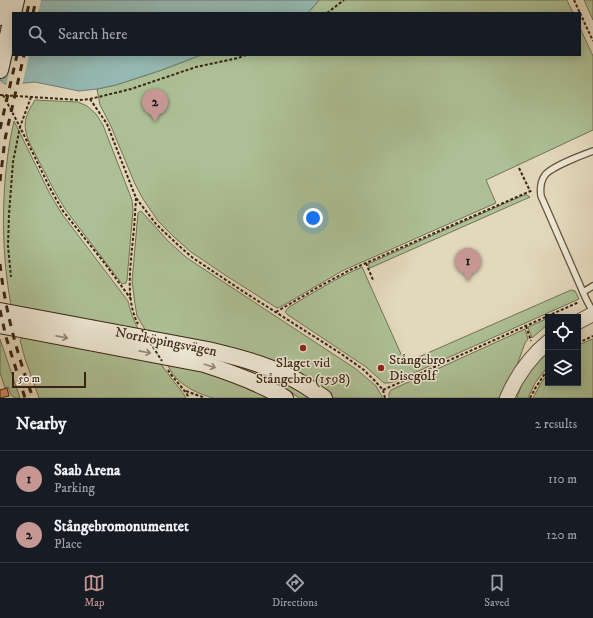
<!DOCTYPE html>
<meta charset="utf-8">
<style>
body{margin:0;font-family:"IM FELL DW Pica",serif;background:#20242c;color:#f1f3f6}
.controls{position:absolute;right:12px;bottom:12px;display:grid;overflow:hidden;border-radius:0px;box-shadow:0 2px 10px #0003}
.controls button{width:36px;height:36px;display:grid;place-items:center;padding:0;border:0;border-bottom:1px solid #363941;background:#171b24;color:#f1f3f6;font:20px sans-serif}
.scale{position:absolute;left:12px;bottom:10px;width:74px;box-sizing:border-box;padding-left:4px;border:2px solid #3b2414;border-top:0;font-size:11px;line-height:14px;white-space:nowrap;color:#3b2414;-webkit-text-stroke:3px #ece6d3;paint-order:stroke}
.you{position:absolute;left:313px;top:218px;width:14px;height:14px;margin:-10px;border:3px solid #fff;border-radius:50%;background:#1a73e8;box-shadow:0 0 0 6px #1a73e833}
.badge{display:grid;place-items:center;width:26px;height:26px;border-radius:50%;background:#c59692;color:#111;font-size:13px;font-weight:700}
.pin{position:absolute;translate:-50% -33px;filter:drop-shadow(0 1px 2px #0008)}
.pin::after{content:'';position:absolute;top:21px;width:14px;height:12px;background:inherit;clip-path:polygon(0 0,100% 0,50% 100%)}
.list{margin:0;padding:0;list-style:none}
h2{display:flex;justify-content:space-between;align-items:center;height:52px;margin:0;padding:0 16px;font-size:17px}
h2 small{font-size:13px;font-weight:400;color:#9ea1a6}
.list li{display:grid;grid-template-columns:26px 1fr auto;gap:12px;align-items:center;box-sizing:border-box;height:56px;padding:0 16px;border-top:1px solid #363941}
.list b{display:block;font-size:15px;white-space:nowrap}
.list p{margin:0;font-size:13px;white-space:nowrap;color:#9ea1a6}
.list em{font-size:13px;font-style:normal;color:#9ea1a6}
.icon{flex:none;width:22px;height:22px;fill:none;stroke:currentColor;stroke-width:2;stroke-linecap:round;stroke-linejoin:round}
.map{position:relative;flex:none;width:593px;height:398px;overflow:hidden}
.search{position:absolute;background:#171b24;box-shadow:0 2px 10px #0003;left:12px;right:12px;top:12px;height:44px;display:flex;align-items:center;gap:10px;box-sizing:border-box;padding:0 14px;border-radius:0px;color:#9ea1a6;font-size:15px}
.sheet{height:164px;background:#171b24}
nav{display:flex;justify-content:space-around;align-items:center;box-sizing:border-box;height:56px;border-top:1px solid #363941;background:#171b24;font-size:11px;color:#9ea1a6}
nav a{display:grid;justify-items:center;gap:2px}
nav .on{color:#c59692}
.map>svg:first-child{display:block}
.green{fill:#adc095;stroke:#747254}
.water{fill:#95b9b2;stroke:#717d73}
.pier{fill:#e2d8bb}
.building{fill:#d49167;stroke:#3b2414}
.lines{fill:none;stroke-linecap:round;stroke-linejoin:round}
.service-casing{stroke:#65513e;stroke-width:8}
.tertiary-casing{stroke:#65513e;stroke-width:16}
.secondary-casing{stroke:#3b2414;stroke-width:18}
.path{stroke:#3b2414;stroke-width:2;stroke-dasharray:3 2;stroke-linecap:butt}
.service{stroke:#ece6d3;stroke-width:5.5}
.tertiary{stroke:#ece6d3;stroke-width:14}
.secondary{stroke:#ece6d3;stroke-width:16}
.rail{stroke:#3b2414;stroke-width:3;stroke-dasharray:7 7;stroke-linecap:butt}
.path-bridge{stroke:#3b2414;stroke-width:2;stroke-dasharray:3 2;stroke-linecap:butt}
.oneway{stroke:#948574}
.poi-dot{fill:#8f2418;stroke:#ece6d3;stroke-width:1.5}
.labels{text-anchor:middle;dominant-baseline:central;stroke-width:3;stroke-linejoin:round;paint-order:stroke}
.street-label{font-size:14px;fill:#3b2414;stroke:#ece6d3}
.poi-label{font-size:14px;fill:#3b2414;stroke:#ece6d3;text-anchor:start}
</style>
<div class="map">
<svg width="593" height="398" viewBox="0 0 593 398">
<rect width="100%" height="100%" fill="#e2d8bb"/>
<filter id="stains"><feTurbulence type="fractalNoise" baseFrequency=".005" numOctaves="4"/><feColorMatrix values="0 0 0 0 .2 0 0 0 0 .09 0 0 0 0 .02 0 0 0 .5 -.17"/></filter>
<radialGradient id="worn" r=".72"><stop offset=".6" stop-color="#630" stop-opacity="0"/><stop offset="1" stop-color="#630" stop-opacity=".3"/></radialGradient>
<g class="green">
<path d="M 319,0 L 567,0 L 573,13 L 308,13 Z"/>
<path d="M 584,0 L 593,0 L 593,20 Z"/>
<path d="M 580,28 L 593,56 L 593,130 L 486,180 L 496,203 L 342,271 L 282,306 L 277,308 L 225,275 L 191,252 L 174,237 L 158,221 L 143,199 L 135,184 L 110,124 L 100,105 L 97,89 L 116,85 L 162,70 L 201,55 L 580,55 Z"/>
<path d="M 35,100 L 78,102 L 87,106 L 96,114 L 103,125 L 132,200 L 133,210 L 127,280 L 126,283 L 122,284 L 65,209 L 56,194 L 29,142 C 22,124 25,116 35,100 Z"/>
<path d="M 14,121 L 50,194 L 62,214 L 128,301 C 134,330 154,354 171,378 C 176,385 182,390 186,398 L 39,398 L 25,359 L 20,340 L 25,336 C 20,326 13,316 11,305 C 0,248 1,177 14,121 Z"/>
<path d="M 524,195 L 527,195 L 530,197 L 370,268 L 368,264 Z"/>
<path d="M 140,211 L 142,212 L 169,242 L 187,258 L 356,369 L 376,386 L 383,398 L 333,398 L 327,392 L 146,331 L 137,316 L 135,304 L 132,281 L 138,213 Z"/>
<path d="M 362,267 L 405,363 L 571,290 L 575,291 L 579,299 L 396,381 L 389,383 L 384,383 L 366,367 L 288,315 L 285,312 L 289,307 C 313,293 336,278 362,267 Z"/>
<path d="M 548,318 L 548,324 L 532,338 L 528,327 Z"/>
<path d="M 525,329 L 528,339 L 525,343 L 517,365 L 499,398 L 389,398 L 389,393 L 391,390 Z"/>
<path d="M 0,339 L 20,398 C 11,398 11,395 8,387 L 5,388 L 0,373 Z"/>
<path d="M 593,339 L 593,398 L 533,398 L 541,383 L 548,373 L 548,383 L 578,383 L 578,345 Z"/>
<path d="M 548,351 L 548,366 L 535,383 L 528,398 L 517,398 L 523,380 L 533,367 Z"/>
<path d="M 199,354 L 267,373 L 313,398 L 299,398 L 291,392 L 267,380 Z"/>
<path d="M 166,362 L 217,373 L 275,398 L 213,398 C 199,394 186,388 176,378 C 172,374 169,367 166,362 Z"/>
</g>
<path class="water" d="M 0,0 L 319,0 L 308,13 L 13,13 L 13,55 L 201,55 L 162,70 L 116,85 L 97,89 L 79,91 L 35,82 L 15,84 L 5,84 L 0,80 Z"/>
<g class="pier">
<path d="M 25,0 L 41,0 L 38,13 L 23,13 Z"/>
<path d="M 13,55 L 29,55 L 22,86 L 6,86 Z"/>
</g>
<path class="building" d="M 7,388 L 9,396 L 0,398 L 0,390 Z"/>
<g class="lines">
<g class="service-casing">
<g id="service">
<path d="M 593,151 C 582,155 551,167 545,175 C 540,182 540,189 541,196 L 586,299 L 593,312"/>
<path d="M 583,292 L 593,286"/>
</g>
</g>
<g class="tertiary-casing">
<g id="tertiary">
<path d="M 578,322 L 593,314"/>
<path d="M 507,398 C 516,377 530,357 548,342"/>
</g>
</g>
<g class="secondary-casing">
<g id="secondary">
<path d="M 13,13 L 16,0"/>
<path d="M 0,17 L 4,0"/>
<path d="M 0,70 L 13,14"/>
<path d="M 0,311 L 208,350 C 242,358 276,367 306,386 C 312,390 318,394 324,398"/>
<path d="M 0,325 L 204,364 C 232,373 260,383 285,398"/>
</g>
</g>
<g class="path">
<path d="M 574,0 L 580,13"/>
<path d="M 327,13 L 344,0"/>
<path d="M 580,13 L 593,41"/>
<path d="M 0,95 L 79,100 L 90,99 L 131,89 L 196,67 L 238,58 L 246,55"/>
<path d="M 3,95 L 20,127 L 13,162 L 9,214 L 8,246 L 11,277"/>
<path d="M 31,97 L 20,127 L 52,192 L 63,211 L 106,265 L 131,299"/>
<path d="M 90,99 L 107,124 L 136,198 L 156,224 L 178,245 L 193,258 L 244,292 L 340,353 L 364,370 L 375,381 L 383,390 L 385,398"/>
<path d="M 519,168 L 530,191"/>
<path d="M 136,198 C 135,215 134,231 132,248 C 130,272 126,301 138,324"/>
<path d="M 366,263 L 373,280"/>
<path d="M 276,312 L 322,285 L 350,270 L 533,190"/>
<path d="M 526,326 L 531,341"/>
<path d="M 578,343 L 593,336"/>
<path d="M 168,370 C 174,380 184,388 189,398"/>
<path d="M 383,390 L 579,302"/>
<path d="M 186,391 L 205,398"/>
<path d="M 530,398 L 536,387 L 548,369"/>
</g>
<use href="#service" class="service"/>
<use href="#tertiary" class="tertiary"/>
<use href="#secondary" class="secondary"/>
<g class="rail">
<path d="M 27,13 L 30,0"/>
<path d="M 33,13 L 36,0"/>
<path d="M 0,129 L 17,55"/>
<path d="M 0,181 L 5,139 L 24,55"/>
<path d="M 0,264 C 5,310 17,354 33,398"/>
<path d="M 0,310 L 6,337 L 25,398"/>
</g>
<path class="path-bridge" d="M 142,330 L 162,361"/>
</g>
<defs><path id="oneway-shaft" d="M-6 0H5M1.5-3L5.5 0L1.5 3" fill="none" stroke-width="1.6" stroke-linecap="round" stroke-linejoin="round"/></defs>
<g class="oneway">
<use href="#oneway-shaft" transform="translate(62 337) rotate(11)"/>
<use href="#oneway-shaft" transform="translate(145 352) rotate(11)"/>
<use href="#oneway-shaft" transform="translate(210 366) rotate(17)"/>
</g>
<g class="poi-dot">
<circle cx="303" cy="348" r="4"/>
<circle cx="381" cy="368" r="4"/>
</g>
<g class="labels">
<g class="street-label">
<text transform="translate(166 342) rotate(11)">Norrköpingsvägen</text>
</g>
<g class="poi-label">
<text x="389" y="360">Stångebro<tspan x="389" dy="16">Discgolf</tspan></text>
<text x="303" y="363" text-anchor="middle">Slaget vid<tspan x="303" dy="16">Stångebro (1598)</tspan></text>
</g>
</g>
<rect width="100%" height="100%" filter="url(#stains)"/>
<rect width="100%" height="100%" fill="url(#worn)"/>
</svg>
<div class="controls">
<button><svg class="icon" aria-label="locate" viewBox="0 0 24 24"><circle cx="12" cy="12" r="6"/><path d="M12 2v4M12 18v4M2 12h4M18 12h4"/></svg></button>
<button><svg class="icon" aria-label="layers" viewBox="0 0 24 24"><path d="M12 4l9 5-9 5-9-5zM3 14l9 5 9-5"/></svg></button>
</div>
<div class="scale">50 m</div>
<div class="you"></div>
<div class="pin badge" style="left:468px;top:281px">1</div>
<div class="pin badge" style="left:155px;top:122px">2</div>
<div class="search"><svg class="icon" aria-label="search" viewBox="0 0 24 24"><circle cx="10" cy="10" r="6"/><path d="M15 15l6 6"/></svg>Search here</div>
</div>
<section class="sheet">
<h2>Nearby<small>2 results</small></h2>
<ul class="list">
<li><span class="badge">1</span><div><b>Saab Arena</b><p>Parking</p></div><em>110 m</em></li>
<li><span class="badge">2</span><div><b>Stångebromonumentet</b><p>Place</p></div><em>120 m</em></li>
</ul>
</section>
<nav>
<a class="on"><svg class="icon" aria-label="map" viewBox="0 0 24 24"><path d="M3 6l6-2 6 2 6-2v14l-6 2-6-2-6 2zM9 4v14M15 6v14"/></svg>Map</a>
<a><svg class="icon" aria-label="directions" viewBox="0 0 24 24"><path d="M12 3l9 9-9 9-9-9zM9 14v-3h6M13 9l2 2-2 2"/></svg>Directions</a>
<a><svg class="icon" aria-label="saved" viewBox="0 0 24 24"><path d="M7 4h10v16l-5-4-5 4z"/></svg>Saved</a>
</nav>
